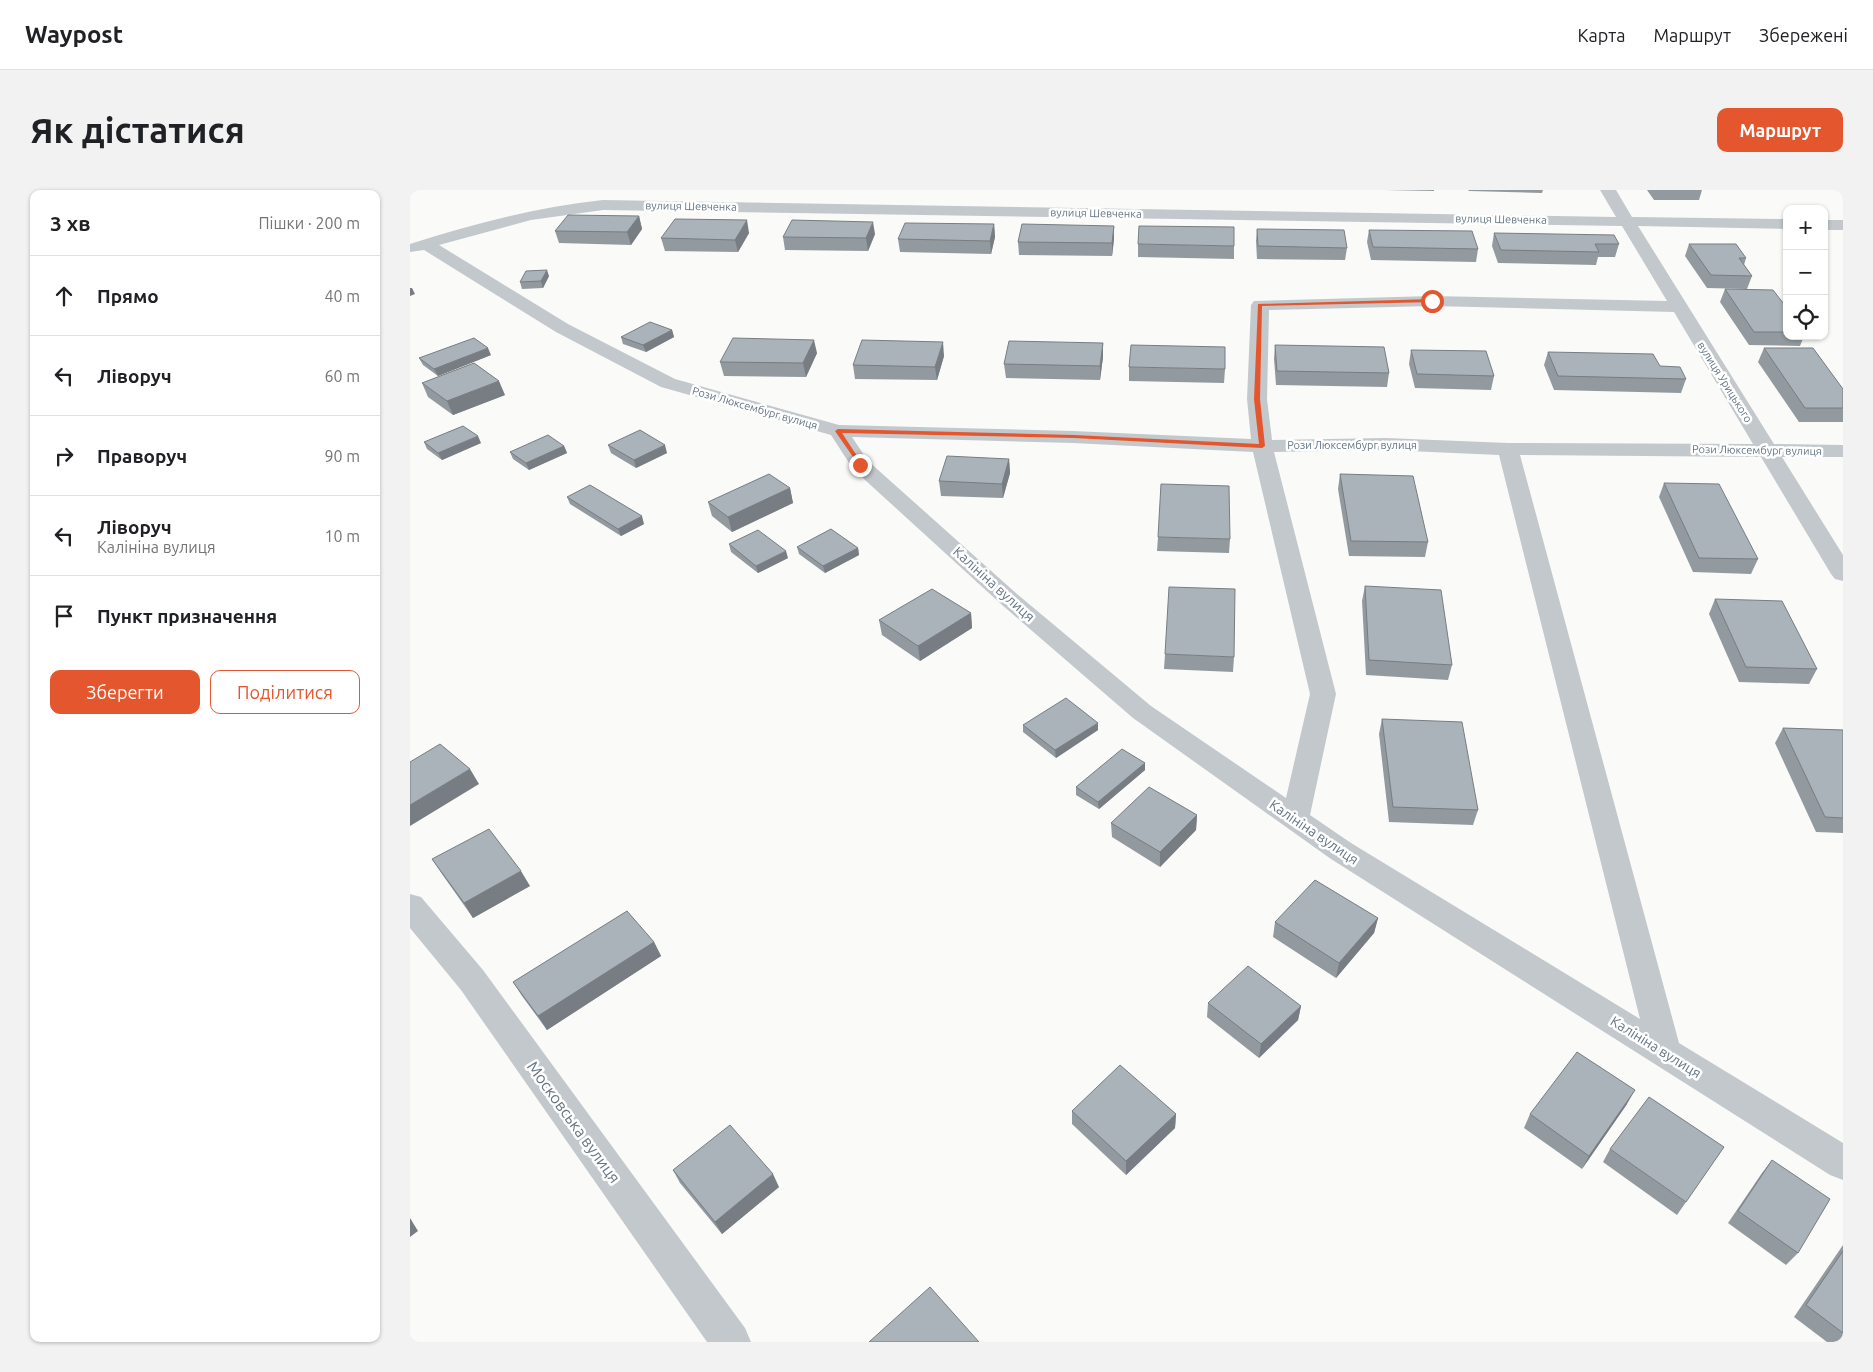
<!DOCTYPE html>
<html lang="uk">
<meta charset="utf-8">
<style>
body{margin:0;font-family:Ubuntu,sans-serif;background:#f2f2f2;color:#202124}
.controls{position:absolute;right:15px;top:15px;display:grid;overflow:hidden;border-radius:10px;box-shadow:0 1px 4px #0004}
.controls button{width:45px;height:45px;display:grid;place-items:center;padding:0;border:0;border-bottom:1px solid #e0e0e0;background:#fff;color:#202124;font:25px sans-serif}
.stop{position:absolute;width:15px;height:15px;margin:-11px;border:4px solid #e4572e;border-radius:50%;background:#fff}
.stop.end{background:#e4572e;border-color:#fff;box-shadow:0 1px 5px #0008}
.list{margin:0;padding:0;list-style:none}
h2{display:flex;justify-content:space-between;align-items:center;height:65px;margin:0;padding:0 20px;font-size:21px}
h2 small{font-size:16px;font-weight:400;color:#757577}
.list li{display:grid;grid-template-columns:32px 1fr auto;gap:15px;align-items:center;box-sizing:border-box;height:80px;padding:0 20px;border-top:1px solid #e0e0e0}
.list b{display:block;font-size:19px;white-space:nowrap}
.list p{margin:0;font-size:16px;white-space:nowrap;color:#757577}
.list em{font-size:16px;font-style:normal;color:#757577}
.actions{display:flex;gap:10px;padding:15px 20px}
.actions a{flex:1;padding:11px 0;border:1px solid #e4572e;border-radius:10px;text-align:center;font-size:18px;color:#e4572e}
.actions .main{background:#e4572e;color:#fff}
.icon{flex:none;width:28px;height:28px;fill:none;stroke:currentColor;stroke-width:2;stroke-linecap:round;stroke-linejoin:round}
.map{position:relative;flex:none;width:1433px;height:1152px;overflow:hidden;border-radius:10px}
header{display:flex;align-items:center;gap:30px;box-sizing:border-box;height:70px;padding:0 25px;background:#fff;border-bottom:1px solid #e0e0e0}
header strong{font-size:24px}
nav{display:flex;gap:28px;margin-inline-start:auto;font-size:18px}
.intro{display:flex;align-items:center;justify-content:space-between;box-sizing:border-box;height:120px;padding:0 30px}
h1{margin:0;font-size:35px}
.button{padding:12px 22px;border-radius:10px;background:#e4572e;color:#fff;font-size:18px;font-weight:700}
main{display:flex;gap:30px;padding:0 30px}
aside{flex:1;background:#fff;border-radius:10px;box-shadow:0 1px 4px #0004}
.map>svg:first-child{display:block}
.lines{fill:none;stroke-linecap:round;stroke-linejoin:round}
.minor{fill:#c3c8cc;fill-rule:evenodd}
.wall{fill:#929a9f}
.shaded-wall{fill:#777d82}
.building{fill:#aab3b9;stroke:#777d82}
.route{fill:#e4572e}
.labels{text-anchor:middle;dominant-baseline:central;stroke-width:5;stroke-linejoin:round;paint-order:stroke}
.far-street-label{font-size:11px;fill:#657683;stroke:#fff}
.street-label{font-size:14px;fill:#657683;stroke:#fff}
.near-street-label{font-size:16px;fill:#657683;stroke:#fff}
</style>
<header>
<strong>Waypost</strong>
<nav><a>Карта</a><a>Маршрут</a><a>Збережені</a></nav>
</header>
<div class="intro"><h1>Як дістатися</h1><a class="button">Маршрут</a></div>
<main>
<aside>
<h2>3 хв<small>Пішки · 200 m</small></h2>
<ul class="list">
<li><svg class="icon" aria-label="ahead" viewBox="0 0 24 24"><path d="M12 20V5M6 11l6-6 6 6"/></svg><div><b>Прямо</b></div><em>40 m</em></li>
<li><svg class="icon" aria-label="left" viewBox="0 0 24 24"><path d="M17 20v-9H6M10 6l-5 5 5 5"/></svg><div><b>Ліворуч</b></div><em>60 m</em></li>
<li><svg class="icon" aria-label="right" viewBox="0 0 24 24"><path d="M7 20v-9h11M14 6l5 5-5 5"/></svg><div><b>Праворуч</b></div><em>90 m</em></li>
<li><svg class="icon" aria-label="left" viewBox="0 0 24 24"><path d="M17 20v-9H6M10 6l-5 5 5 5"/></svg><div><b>Ліворуч</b><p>Калініна вулиця</p></div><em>10 m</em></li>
<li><svg class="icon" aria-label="arrive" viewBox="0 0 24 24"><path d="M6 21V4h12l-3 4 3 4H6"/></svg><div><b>Пункт призначення</b></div></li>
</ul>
<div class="actions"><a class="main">Зберегти</a><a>Поділитися</a></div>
</aside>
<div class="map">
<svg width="1433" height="1152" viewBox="0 0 1433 1152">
<rect width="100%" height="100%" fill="#fafaf8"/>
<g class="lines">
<g class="minor">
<path d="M 1190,0 L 1206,0 L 1222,27 L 1377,29 L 1377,39 L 1228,36 L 1364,254 L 1433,255 L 1433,267 L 1372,267 L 1433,365 L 1433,391 L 1425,389 L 1421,384 L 1351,267 L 1110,265 L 1269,853 L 1433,953 L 1433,990 L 1420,985 L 921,669 L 723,528 L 591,414 L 443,279 L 421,245 L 251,197 L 146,142 L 14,60 L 0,62 L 0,54 C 63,34 127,17 193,10 L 1206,27 ZM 193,20 L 1212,36 L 1257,111 L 1022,106 L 844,111 L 841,115 L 837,209 L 841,249 L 663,241 L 429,235 L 265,189 L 158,134 L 29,55 L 121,30 ZM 1022,116 L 1264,122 L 1343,254 L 1098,253 L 976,248 L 862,250 L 857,209 L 859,120 ZM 442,247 L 663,253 L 843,262 L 900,504 L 876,608 L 741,516 L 607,404 L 458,271 ZM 976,260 L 1089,265 L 1230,829 L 941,653 L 900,625 L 926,504 L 864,262 Z"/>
<rect x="1414" y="30" width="19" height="10"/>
<path d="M 0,704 L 11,707 L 73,780 L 335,1138 L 341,1152 L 297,1152 L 51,800 L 0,738 Z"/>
</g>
</g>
<g class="wall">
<path d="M 974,0 L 1024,0 L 1024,1 Z"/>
<path d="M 1058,0 L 1133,0 L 1132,3 L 1059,1 Z"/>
<path d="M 1237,0 L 1292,0 L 1289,10 L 1244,10 Z"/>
<path d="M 229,26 L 232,39 L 221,55 L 149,53 L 145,41 Z"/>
<path d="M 584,34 L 585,47 L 581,64 L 490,62 L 488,49 Z"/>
<path d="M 704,36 L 704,49 L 702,66 L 609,65 L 608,52 Z"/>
<path d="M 847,39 L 937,58 L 935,70 L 847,69 L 846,51 Z"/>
<path d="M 959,40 L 1068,59 L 1066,72 L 961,70 L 957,52 Z"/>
<path d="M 339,43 L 328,62 L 255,61 L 251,48 Z"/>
<path d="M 1084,43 L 1209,54 L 1205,67 L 1188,67 L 1186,75 L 1088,73 L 1082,56 Z"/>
<path d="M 465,44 L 458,61 L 375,60 L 373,47 Z"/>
<path d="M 728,54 L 824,56 L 824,69 L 728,67 Z"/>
<path d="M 1279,54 L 1336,68 L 1334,75 L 1342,86 L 1337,99 L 1297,98 L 1275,66 Z"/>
<path d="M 139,86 L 133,98 L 112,99 L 110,92 Z"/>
<path d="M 1315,99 L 1377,118 L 1377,146 L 1394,146 L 1390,156 L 1339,155 L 1310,112 Z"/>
<path d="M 262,140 L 264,147 L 236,162 L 213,154 L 211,147 Z"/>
<path d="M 693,153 L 693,167 L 690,190 L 596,188 L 594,174 Z"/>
<path d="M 865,155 L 979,183 L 977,197 L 866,195 L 864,169 Z"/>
<path d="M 1354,158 L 1433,199 L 1433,232 L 1389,232 L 1348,172 Z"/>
<path d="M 1001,160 L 1084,186 L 1081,200 L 1005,198 L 999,174 Z"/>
<path d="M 1138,162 L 1250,176 L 1276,189 L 1271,203 L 1144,200 L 1134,175 Z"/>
<path d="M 407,163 L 396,187 L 314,186 L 310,172 Z"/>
<path d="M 81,165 L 28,186 L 13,175 L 9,168 Z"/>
<path d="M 534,166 L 527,190 L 445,189 L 443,175 Z"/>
<path d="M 719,177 L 815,179 L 814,193 L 719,191 Z"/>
<path d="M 12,193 L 95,205 L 43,225 L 18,207 Z"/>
<path d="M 14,252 L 71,253 L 32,270 L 17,259 Z"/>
<path d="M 198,255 L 257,263 L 226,278 L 201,263 Z"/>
<path d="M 154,256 L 157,263 L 119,280 L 103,269 L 100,262 Z"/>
<path d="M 599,269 L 600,283 L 593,308 L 531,306 L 529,291 Z"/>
<path d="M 930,284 L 1018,352 L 1015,367 L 939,366 L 928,299 Z"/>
<path d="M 1254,293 L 1348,369 L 1341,384 L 1283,382 L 1249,307 Z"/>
<path d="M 380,298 L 383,313 L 322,342 L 302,326 L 298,312 Z"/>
<path d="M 157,307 L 234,334 L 211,346 L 160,314 Z"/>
<path d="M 748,347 L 820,349 L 819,363 L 747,361 Z"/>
<path d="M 319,354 L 378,368 L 348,383 L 321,362 Z"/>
<path d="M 387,357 L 448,358 L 449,365 L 415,383 L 389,364 Z"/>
<path d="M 955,396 L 1042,475 L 1038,490 L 956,485 L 952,411 Z"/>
<path d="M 1305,409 L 1407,479 L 1399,494 L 1329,492 L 1299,424 Z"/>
<path d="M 561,423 L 562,438 L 510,471 L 472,445 L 469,430 Z"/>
<path d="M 755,464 L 824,467 L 823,482 L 754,479 Z"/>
<path d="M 972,529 L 1068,620 L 1063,635 L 979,632 L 969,544 Z"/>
<path d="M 613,535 L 688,540 L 646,568 L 613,542 Z"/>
<path d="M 1373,538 L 1433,540 L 1433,643 L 1406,642 L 1365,553 Z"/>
<path d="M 735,573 L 735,580 L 689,619 L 666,605 L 666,597 Z"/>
<path d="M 787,625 L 786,640 L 750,677 L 702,647 L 701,633 Z"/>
<path d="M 22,669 L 120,696 L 63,728 L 32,684 Z"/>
<path d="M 968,728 L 964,743 L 926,788 L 863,747 L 865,732 Z"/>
<path d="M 244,752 L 251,766 L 137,840 L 112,806 L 103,792 Z"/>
<path d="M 798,813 L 891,816 L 888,830 L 849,868 L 797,827 Z"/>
<path d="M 1217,914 L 1172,979 L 1114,938 L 1120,924 Z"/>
<path d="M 662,921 L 766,924 L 765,938 L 716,985 L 662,934 Z"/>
<path d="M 1200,959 L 1276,1012 L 1267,1025 L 1193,972 Z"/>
<path d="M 1362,970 L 1388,1063 L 1376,1075 L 1318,1033 L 1352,983 Z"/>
<path d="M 263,980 L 369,997 L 312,1044 L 270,993 Z"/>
<path d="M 1433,1055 L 1433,1152 L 1417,1152 L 1384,1127 Z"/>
</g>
<g class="shaded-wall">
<path d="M 229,26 L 232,39 L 221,55 L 217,42 Z"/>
<path d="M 337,30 L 339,43 L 328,62 L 325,50 Z"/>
<path d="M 463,32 L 465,44 L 458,61 L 456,48 Z"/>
<path d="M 584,34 L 585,47 L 581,64 L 580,51 Z"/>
<path d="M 704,36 L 704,49 L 702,66 L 702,53 Z"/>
<path d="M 137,80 L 139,86 L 133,98 L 131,91 Z"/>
<path d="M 0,98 L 2,98 L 5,104 L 0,106 Z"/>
<path d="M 262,140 L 264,147 L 236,162 L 233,155 Z"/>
<path d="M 404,150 L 407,163 L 396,187 L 393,173 Z"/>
<path d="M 533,152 L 534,166 L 527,190 L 525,177 Z"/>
<path d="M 693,153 L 693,167 L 690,190 L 690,176 Z"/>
<path d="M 78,158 L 81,165 L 28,186 L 24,179 Z"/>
<path d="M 89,191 L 95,205 L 43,225 L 37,211 Z"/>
<path d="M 68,246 L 71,253 L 32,270 L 28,263 Z"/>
<path d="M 255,255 L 257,263 L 226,278 L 224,270 Z"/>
<path d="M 154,256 L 157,263 L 119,280 L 116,273 Z"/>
<path d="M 599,269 L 600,283 L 593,308 L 592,294 Z"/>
<path d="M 380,298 L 383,313 L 322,342 L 318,327 Z"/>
<path d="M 232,326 L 234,334 L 211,346 L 208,339 Z"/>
<path d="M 448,358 L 449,365 L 415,383 L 413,376 Z"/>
<path d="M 376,361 L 378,368 L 348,383 L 346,376 Z"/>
<path d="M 561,423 L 562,438 L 510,471 L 508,456 Z"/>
<path d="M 688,533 L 688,540 L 646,568 L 645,560 Z"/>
<path d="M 735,573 L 735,580 L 689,619 L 688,612 Z"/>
<path d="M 60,579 L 69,594 L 0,636 L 0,615 Z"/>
<path d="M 787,625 L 786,640 L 750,677 L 750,662 Z"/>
<path d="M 111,681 L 120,696 L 63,728 L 54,713 Z"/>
<path d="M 968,728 L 964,743 L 926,788 L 929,773 Z"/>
<path d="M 244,752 L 251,766 L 137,840 L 128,826 Z"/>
<path d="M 891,816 L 888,830 L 849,868 L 851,854 Z"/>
<path d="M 1225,900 L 1217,914 L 1172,979 L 1179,966 Z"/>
<path d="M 766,924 L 765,938 L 716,985 L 716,971 Z"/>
<path d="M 363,984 L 369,997 L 312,1044 L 305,1032 Z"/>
<path d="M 0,1028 L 8,1041 L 0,1047 Z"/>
</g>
<g class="building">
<path d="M 158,25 L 229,26 L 217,42 L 145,41 Z"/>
<path d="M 265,29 L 337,30 L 325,50 L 251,48 Z"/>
<path d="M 382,30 L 463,32 L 456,48 L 373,47 Z"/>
<path d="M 495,33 L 584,34 L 580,51 L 488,49 Z"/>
<path d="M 612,34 L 704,36 L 702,53 L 608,52 Z"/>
<path d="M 729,36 L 824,37 L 824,56 L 728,54 Z"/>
<path d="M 847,39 L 934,40 L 937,58 L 848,56 Z"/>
<path d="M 959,40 L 1062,41 L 1068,59 L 963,57 Z"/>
<path d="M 1084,43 L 1204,45 L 1209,54 L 1185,54 L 1189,62 L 1091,60 Z"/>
<path d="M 1279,54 L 1326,54 L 1336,68 L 1329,68 L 1342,86 L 1301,85 Z"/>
<path d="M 137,80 L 131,91 L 110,92 L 116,81 Z"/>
<path d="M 1315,99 L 1363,100 L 1377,118 L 1377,142 L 1344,142 Z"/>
<path d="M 240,132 L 262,140 L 233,155 L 211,147 Z"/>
<path d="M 64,148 L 78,158 L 24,179 L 9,168 Z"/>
<path d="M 323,148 L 404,150 L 393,173 L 310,172 Z"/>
<path d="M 452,150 L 533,152 L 525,177 L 443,175 Z"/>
<path d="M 599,151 L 693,153 L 690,176 L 594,174 Z"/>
<path d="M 721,155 L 815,157 L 815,179 L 719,177 Z"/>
<path d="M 865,155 L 974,157 L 979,183 L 867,181 Z"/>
<path d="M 1354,158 L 1403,158 L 1433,199 L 1433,218 L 1395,218 Z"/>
<path d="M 1001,160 L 1076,161 L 1084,186 L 1007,184 Z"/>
<path d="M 1138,162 L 1243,164 L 1250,176 L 1270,177 L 1276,189 L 1148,186 Z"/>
<path d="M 64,173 L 89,191 L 37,211 L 12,193 Z"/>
<path d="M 53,236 L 68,246 L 28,263 L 14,252 Z"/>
<path d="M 230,240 L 255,255 L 224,270 L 198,255 Z"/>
<path d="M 138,245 L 154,256 L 116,273 L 100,262 Z"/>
<path d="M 537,266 L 599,269 L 592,294 L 529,291 Z"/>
<path d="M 359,284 L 380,298 L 318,327 L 298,312 Z"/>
<path d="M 930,284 L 1003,286 L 1018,352 L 941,351 Z"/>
<path d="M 1254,293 L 1309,294 L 1348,369 L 1289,368 Z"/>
<path d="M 751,294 L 819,296 L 820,349 L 748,347 Z"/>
<path d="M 180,295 L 232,326 L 208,339 L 157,307 Z"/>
<path d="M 421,339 L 448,358 L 413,376 L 387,357 Z"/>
<path d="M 348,340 L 376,361 L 346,376 L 319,354 Z"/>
<path d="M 955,396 L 1031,400 L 1042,475 L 959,470 Z"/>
<path d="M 759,397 L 825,399 L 824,467 L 755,464 Z"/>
<path d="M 522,399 L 561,423 L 508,456 L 469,430 Z"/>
<path d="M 1305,409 L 1372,411 L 1407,479 L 1336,477 Z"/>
<path d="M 656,508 L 688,533 L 645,560 L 613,535 Z"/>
<path d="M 972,529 L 1052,532 L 1068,620 L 983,617 Z"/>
<path d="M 1373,538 L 1433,540 L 1433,628 L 1415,627 Z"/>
<path d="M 30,554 L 60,579 L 0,615 L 0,572 Z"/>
<path d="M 712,559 L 735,573 L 688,612 L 666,597 Z"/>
<path d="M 739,597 L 787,625 L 750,662 L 701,633 Z"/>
<path d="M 79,639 L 111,681 L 54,713 L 22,669 Z"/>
<path d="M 905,690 L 968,728 L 929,773 L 865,732 Z"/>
<path d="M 217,721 L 244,752 L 128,826 L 103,792 Z"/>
<path d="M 838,776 L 891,816 L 851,854 L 798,813 Z"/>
<path d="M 1167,862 L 1225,900 L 1179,966 L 1120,924 Z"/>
<path d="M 710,875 L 766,924 L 716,971 L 662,921 Z"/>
<path d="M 1239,907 L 1314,957 L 1276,1012 L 1200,959 Z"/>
<path d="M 320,935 L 363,984 L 305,1032 L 263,980 Z"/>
<path d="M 1362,970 L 1420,1009 L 1388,1063 L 1328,1021 Z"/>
<path d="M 1433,1061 L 1433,1143 L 1396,1115 Z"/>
<path d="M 520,1097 L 569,1152 L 459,1152 Z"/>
</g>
<path class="route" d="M 1022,109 L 1024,112 L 852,116 L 850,209 L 855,256 L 852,258 L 664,248 L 432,243 L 453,275 L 450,277 L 425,241 L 428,239 L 664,245 L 849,254 L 844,209 L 848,114 Z"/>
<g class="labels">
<g class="far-street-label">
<text transform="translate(281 16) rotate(1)">вулиця Шевченка</text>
<text transform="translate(686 23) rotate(1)">вулиця Шевченка</text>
<text transform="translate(1091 29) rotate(1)">вулиця Шевченка</text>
<text transform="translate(1315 192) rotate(58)">вулиця Урицького</text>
<text transform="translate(345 218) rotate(16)">Рози Люксембург вулиця</text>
<text x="942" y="255">Рози Люксембург вулиця</text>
<text transform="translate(1347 260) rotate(1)">Рози Люксембург вулиця</text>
</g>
<g class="street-label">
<text transform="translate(584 394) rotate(42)">Калініна вулиця</text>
<text transform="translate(904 642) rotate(34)">Калініна вулиця</text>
<text transform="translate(1246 857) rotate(32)">Калініна вулиця</text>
</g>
<g class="near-street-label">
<text transform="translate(164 932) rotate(54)">Московська вулиця</text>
</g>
</g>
</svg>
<div class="controls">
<button>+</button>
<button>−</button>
<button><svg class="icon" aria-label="locate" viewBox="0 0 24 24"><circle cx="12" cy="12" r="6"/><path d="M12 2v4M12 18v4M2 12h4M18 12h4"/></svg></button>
</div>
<div class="stop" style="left:1022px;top:111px"></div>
<div class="stop end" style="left:450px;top:275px"></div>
</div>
</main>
